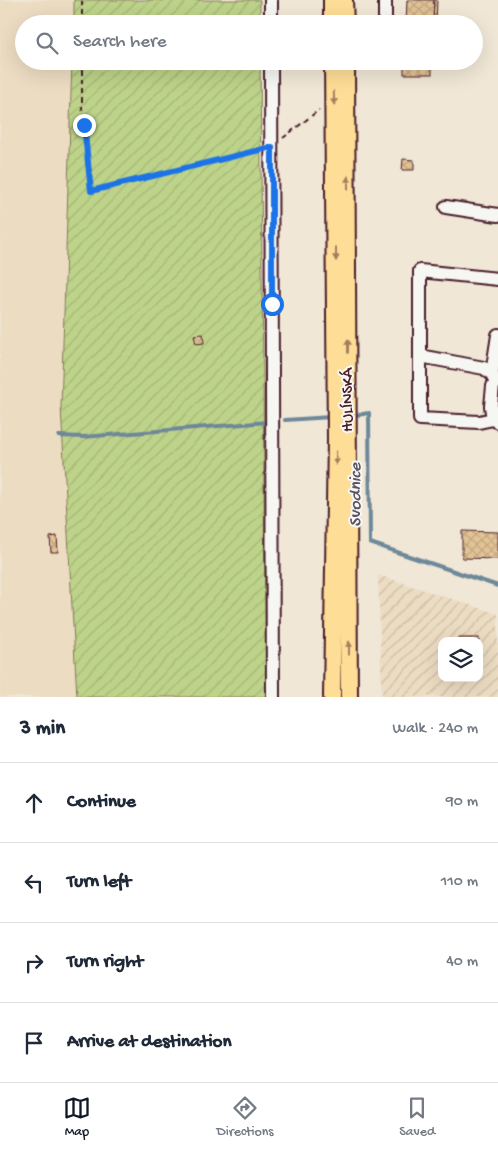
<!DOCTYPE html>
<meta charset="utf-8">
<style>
body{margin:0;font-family:"Gochi Hand",sans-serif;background:#f2f2f3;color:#1f2937}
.controls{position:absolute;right:15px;bottom:15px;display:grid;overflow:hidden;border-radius:10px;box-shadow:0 5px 20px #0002}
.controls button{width:45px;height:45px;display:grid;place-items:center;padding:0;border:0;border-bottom:1px solid #e0e1e3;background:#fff;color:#1f2937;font:25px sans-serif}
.stop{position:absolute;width:15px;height:15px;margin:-11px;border:4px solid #1a73e8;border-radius:50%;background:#fff}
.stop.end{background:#1a73e8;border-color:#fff;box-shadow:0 1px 5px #0008}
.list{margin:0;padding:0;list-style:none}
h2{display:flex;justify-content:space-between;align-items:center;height:65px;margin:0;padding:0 20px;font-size:21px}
h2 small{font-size:16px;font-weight:400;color:#747a83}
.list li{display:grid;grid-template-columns:32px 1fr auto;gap:15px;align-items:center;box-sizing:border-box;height:80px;padding:0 20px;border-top:1px solid #e0e1e3}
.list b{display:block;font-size:19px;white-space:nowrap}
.list em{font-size:16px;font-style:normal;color:#747a83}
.icon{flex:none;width:28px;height:28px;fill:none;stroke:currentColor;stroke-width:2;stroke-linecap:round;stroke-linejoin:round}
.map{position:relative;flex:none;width:498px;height:697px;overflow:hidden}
.search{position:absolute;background:#fff;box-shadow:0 5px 20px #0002;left:15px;right:15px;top:15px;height:55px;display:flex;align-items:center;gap:12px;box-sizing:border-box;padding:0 18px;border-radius:28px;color:#747a83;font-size:19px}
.sheet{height:385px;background:#fff}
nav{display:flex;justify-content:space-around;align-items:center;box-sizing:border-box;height:70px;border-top:1px solid #e0e1e3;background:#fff;font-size:14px;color:#747a83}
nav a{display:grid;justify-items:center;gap:2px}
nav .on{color:#111827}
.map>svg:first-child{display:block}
.built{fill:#ecdcc2}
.industrial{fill:url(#industrial-furrows);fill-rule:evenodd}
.garden{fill:url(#garden-furrows);stroke:#84795a}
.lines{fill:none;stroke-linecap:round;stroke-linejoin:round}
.stream{stroke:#6d889a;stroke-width:4}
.building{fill:url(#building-cross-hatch);stroke:#4a1f2b}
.minor-casing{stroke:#4a1f2b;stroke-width:16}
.major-casing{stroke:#4a1f2b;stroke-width:20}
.path{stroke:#4a1f2b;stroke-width:2;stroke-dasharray:5 4;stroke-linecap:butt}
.minor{stroke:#f6f6f2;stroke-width:12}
.major{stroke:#fedd96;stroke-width:16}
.oneway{fill:#a47e60}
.route{stroke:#1a73e8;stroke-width:6}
.labels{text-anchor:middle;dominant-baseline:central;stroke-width:4;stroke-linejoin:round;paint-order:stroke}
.street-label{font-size:16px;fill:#4a1f2b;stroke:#f6f6f2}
.water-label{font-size:18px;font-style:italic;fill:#5b5462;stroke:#f6f6f2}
</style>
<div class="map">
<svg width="498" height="697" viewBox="0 0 498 697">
<defs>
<pattern id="industrial-furrows" width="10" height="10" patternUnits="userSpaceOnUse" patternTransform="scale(1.25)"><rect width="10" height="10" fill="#ecdcc2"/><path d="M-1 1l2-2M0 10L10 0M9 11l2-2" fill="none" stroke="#ccbca7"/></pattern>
<pattern id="garden-furrows" width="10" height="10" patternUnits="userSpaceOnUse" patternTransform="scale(1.25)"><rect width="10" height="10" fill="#bdd389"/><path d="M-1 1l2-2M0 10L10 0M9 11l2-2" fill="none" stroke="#a4b576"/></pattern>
<pattern id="building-cross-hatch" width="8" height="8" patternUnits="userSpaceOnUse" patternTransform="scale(1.25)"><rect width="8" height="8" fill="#e2c395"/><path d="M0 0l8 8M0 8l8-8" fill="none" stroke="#c3a781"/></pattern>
</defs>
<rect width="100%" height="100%" fill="#f0e7d6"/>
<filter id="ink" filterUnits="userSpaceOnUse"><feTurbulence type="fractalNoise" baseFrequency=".02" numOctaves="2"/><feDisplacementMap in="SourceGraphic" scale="10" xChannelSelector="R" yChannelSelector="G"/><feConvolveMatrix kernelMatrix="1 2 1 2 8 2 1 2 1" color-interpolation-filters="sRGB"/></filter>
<g filter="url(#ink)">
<path class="built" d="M 0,0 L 74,0 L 74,24 L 24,24 L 24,61 L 72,61 L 61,407 L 77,697 L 0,697 Z"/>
<path class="industrial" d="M 378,575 L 498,614 L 498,697 L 382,697 ZM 442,641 L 479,641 L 479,678 L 442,678 Z"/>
<g class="garden">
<rect x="74" y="0" width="186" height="24"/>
<path d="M 72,61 L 260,61 L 266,697 L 77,697 L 61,407 Z"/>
</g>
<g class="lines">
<g class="stream">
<path d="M 357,415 L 369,413 L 370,543 L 498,586"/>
<path d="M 285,420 L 331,417"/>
<path d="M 59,436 L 83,437 L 268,422"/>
</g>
</g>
<g class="building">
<path d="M 407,0 L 434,0 L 433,24 L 406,24 Z"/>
<path d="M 434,0 L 437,0 L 436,24 L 433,24 Z"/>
<rect x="404" y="61" width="28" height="13"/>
<path d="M 403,159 L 414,160 L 414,170 L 402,170 Z"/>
<path d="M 203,334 L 204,343 L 196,344 L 194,335 Z"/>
<path d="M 462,531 L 498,532 L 498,559 L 462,558 Z"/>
<path d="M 57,536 L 58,552 L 51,552 L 50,537 Z"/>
<rect x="458" y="638" width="21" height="3"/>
</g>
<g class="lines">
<g class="minor-casing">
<g id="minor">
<path d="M 271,0 L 271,24"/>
<path d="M 385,24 L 385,0"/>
<path d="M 271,61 L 273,697"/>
<path d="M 446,207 L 498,215"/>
<path d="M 420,356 L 484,368 L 492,374 L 496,382"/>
<path d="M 492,374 L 498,335"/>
<path d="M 498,381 L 493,386 L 491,406 L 493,419 L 498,422"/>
<path d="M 493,419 L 479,422 L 420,419 L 420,271 L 498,279"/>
</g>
</g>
<g class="major-casing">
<g id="major">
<path d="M 332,0 L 332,24"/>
<path d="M 344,0 L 345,24"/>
<path d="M 346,61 L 349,697"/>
<path d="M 332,697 L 336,439 L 333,61"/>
</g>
</g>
<g class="path">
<path d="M 82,24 L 82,0"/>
<path d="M 82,61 L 82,108 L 91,191 L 260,150"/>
<path d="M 283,138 L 319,110"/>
</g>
<use href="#minor" class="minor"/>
<use href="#major" class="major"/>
</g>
<defs><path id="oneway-solid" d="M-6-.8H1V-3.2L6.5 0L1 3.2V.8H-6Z" transform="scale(1.25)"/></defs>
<g class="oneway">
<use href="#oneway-solid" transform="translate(334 98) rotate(88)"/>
<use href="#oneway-solid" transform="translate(348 183) rotate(-90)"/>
<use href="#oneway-solid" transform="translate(336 254) rotate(90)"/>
<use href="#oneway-solid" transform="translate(348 346) rotate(-90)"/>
<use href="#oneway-solid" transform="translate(336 458) rotate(91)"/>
<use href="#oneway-solid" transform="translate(349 648) rotate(-90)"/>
</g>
</g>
<g class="lines" filter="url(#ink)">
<path class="route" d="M 84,125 L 91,191 L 272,147 L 272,304"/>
</g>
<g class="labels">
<g class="street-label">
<text transform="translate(349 400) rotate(-90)">HULÍNSKÁ</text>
</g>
<g class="water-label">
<text transform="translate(356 495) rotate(-90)">Svodnice</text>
</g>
</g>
</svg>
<div class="controls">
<button><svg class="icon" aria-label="layers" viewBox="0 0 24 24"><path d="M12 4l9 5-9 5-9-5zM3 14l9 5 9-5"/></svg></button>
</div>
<div class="stop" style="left:272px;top:304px"></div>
<div class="stop end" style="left:84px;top:125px"></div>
<div class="search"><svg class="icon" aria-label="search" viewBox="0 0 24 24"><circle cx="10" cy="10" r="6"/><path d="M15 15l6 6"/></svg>Search here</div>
</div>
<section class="sheet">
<h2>3 min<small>Walk · 240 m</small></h2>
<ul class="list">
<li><svg class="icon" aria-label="ahead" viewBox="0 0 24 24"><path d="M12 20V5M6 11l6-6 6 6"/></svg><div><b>Continue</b></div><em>90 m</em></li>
<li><svg class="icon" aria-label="left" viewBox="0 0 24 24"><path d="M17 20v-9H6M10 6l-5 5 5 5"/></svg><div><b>Turn left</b></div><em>110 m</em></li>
<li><svg class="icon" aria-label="right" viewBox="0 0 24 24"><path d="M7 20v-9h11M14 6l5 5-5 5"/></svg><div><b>Turn right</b></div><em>40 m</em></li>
<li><svg class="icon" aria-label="arrive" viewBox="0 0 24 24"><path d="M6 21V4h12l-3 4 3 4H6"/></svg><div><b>Arrive at destination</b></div></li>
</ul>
</section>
<nav>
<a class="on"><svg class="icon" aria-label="map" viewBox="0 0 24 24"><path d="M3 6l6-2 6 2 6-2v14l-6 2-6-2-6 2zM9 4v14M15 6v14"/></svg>Map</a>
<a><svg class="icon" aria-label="directions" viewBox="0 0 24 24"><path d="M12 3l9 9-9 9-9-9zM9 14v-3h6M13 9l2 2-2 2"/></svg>Directions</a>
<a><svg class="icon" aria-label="saved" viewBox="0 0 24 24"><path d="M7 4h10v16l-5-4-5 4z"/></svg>Saved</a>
</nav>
